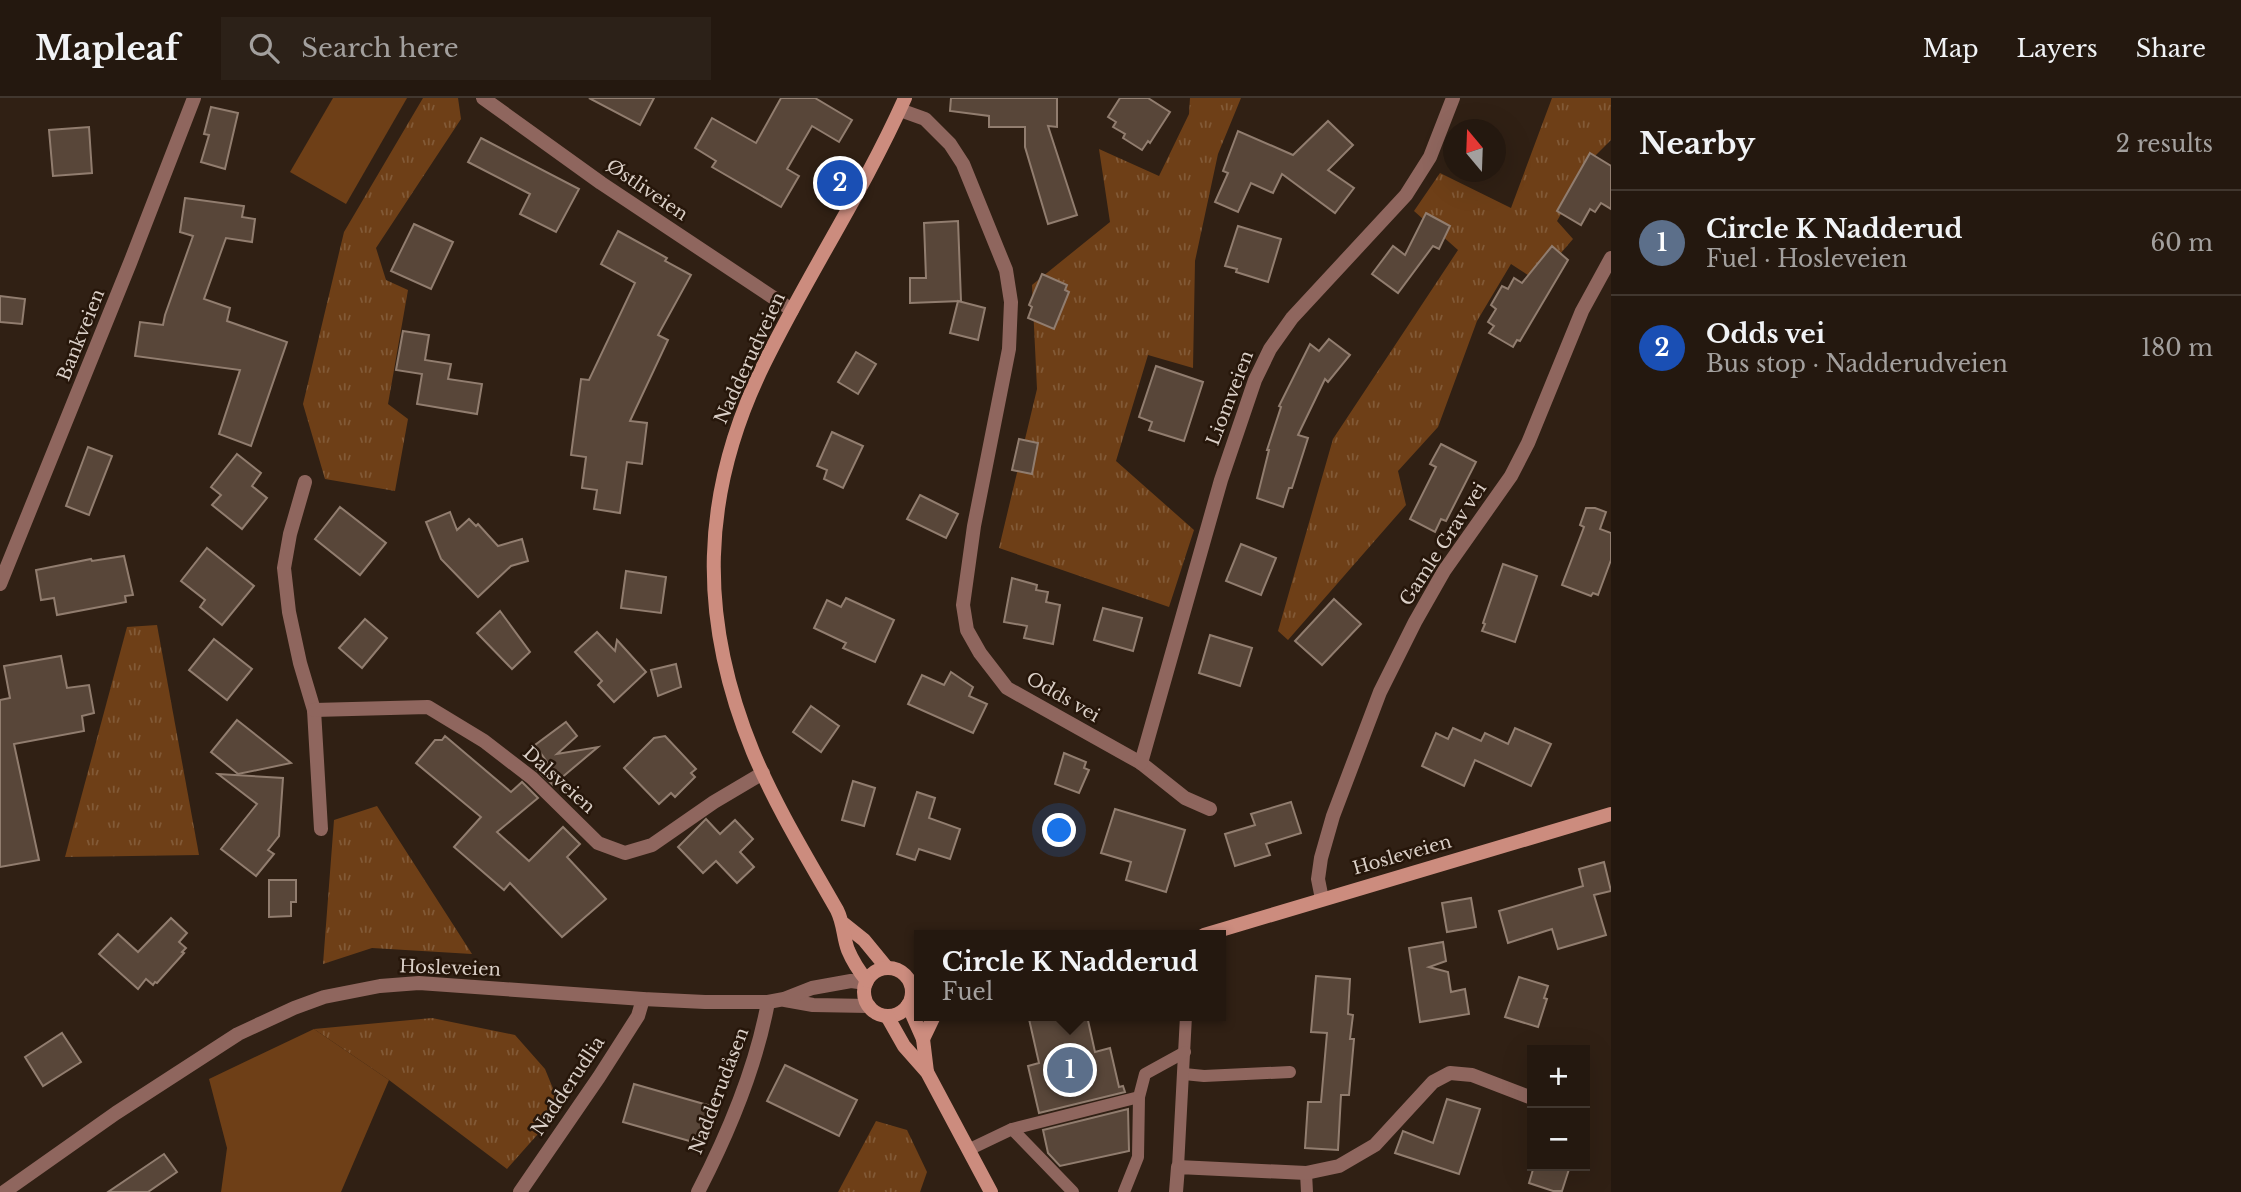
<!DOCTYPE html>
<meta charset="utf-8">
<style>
body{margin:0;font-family:"Libre Baskerville",serif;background:#2c2118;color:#f1f3f6}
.controls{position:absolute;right:21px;bottom:21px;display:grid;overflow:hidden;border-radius:0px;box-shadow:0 7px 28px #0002}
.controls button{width:63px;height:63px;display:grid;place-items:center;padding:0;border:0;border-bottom:2px solid #41372f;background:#24180f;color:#f1f3f6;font:35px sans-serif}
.compass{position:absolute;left:1443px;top:21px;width:63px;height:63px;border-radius:50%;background:#24180f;box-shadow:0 7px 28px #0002;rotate:341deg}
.you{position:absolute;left:1060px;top:733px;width:24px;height:24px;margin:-18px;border:5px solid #fff;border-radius:50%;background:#1a73e8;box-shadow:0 0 0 10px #1a73e833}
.badge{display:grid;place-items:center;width:46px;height:46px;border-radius:50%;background:#c1a8f3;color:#fff;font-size:23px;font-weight:700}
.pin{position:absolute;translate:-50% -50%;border:4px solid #fff;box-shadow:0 2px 7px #0006}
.popup{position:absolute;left:914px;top:832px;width:312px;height:91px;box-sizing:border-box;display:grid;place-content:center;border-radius:0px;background:#24180f;filter:drop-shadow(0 2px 5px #0005);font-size:23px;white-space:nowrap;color:#a3a09e}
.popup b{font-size:26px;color:#f1f3f6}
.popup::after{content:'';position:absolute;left:50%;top:100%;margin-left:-14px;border:14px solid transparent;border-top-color:#24180f}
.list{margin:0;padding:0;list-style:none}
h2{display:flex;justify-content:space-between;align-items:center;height:91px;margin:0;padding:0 28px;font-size:30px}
h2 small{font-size:23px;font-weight:400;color:#a3a09e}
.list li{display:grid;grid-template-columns:46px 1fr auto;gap:21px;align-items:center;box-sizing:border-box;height:105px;padding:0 28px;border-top:2px solid #41372f}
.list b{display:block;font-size:26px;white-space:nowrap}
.list p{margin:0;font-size:23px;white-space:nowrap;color:#a3a09e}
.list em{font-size:23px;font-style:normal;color:#a3a09e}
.icon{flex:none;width:38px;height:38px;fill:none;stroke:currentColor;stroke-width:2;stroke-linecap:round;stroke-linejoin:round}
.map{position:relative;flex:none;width:1611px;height:1094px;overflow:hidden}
header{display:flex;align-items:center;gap:42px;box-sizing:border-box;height:98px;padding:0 35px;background:#24180f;border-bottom:2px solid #41372f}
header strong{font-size:33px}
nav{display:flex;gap:38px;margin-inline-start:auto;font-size:24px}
.search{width:490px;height:63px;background:#2c2118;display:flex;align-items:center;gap:18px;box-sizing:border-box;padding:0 24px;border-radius:0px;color:#a3a09e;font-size:26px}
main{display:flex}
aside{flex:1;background:#24180f}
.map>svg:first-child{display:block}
.grass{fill:url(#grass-tufts)}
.green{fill:#6e3f17}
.building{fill:#584639;stroke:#917d6f;stroke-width:2}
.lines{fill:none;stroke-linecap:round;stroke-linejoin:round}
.service{stroke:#8f665e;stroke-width:12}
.minor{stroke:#8f665e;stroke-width:14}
.tertiary{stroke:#8f665e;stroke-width:14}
.secondary{stroke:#cc8c7e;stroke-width:14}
.labels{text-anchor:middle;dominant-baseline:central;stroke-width:5;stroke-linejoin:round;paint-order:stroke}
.street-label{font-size:18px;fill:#dacfc7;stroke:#26160a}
</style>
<header>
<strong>Mapleaf</strong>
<div class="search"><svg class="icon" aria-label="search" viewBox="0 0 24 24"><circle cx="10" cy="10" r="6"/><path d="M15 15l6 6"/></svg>Search here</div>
<nav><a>Map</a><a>Layers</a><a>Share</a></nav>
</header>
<main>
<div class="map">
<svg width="1611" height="1094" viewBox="0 0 1611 1094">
<defs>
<pattern id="grass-tufts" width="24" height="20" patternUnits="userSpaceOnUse" patternTransform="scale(1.75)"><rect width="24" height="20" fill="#6e3f17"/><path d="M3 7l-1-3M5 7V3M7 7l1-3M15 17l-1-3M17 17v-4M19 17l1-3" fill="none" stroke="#825a37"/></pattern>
</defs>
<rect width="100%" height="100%" fill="#302014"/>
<g class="grass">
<path d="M 423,0 L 458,0 L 461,21 L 376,150 L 386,182 L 408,192 L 388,306 L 408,321 L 395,393 L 325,381 L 303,306 L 344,134 Z"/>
<path d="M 1190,0 L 1241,0 L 1218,56 L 1195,163 L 1193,270 L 1148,257 L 1116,363 L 1194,432 L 1169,509 L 999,450 L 1037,291 L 1032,187 L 1110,124 L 1099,51 L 1159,78 L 1189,16 Z"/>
<path d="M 1552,0 L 1611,0 L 1611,42 L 1593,60 L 1557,123 L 1573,141 L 1537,183 L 1511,166 L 1477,223 L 1438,329 L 1398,373 L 1406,407 L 1288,542 L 1278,533 L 1333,341 L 1458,152 L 1414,113 L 1440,75 L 1511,110 Z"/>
<path d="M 157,527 L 199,757 L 65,759 L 127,529 Z"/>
<path d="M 377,708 L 472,856 L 372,850 L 323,866 L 334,722 Z"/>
<path d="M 432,920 L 515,937 L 545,971 L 561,1010 L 507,1071 L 389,982 L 314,931 Z"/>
<path d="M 876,1023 L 907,1032 L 927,1074 L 920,1094 L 838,1094 Z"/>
</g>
<g class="green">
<path d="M 333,0 L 407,0 L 346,106 L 290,74 Z"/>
<path d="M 314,931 L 389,982 L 341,1094 L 221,1094 L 227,1050 L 209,981 Z"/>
</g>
<g class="building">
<path d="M 589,0 L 654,0 L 640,27 Z"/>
<path d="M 781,0 L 815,0 L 852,22 L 839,44 L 812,28 L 787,71 L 799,78 L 781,109 L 712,69 L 716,63 L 695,50 L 712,20 L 756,45 Z"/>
<path d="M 951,0 L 1057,0 L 1057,29 L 1048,28 L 1077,117 L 1048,126 L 1025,49 L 1025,29 L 989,29 L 989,18 L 950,13 Z"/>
<path d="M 1120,0 L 1148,0 L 1170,14 L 1150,45 L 1148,43 L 1142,52 L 1123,40 L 1125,36 L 1113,29 L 1116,24 L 1108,19 Z"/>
<path d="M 211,9 L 238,15 L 225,71 L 201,64 L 209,37 L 204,36 Z"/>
<path d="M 1328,23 L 1353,47 L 1328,72 L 1354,90 L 1335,115 L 1282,76 L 1273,95 L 1251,85 L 1238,114 L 1215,104 L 1228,75 L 1223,73 L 1238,33 L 1293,57 Z"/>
<path d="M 89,29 L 92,75 L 53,78 L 49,32 Z"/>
<path d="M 481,40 L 579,91 L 556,134 L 520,116 L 530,96 L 468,64 Z"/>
<path d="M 1590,55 L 1611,68 L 1611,111 L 1601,105 L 1595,114 L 1590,111 L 1581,127 L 1557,113 Z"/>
<path d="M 185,100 L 244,108 L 242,119 L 255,121 L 252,144 L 226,140 L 204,201 L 230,210 L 227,223 L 287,244 L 251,348 L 219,336 L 240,272 L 135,258 L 140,224 L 163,227 L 165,217 L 193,138 L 180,134 Z"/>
<path d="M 1426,115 L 1450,128 L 1439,151 L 1433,148 L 1398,195 L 1372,176 L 1393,148 L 1405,157 Z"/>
<path d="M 958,123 L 961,203 L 910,205 L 910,180 L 926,180 L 924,125 Z"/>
<path d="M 414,126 L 453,144 L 431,191 L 391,173 Z"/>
<path d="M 1238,128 L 1281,141 L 1268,184 L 1236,174 L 1237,171 L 1225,168 Z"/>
<path d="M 618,133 L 667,160 L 665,163 L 691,177 L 658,237 L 668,242 L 630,323 L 647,325 L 642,366 L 627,364 L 620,415 L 594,411 L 597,392 L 582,390 L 586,359 L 571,357 L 581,281 L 589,282 L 635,185 L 601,166 Z"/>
<path d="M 1552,148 L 1568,162 L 1520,243 L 1517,242 L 1513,249 L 1489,235 L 1494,228 L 1488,224 L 1496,211 L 1491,207 L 1502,188 L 1508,191 L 1514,180 L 1522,185 Z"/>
<path d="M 1042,176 L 1067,187 L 1065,192 L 1069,194 L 1054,231 L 1028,220 L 1032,209 L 1029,207 Z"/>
<path d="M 0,198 L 25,201 L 22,226 L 0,224 Z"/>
<path d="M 958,203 L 985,210 L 978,242 L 950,235 Z"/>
<path d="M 403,233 L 429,237 L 425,262 L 451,266 L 448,281 L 482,286 L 477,316 L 417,306 L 422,276 L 396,272 Z"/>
<path d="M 1329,241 L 1350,257 L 1328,284 L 1325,281 L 1298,337 L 1308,340 L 1292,390 L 1289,390 L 1283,409 L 1257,400 L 1269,352 L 1267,352 L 1281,309 L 1279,308 L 1310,246 L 1319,253 Z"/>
<path d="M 856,254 L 876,266 L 858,296 L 838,284 Z"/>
<path d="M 1156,268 L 1203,284 L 1184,343 L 1149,332 L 1152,324 L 1139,319 Z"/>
<path d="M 832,334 L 863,348 L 843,390 L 824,381 L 827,372 L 817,368 Z"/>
<path d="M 1019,341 L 1038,345 L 1032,376 L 1012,372 Z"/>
<path d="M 1441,346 L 1476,364 L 1446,423 L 1441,421 L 1435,434 L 1410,421 L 1436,369 L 1430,366 Z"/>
<path d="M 88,349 L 112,358 L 89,417 L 66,408 Z"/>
<path d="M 237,356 L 261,375 L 252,388 L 267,400 L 242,431 L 212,407 L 221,397 L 211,389 Z"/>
<path d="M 920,397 L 958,416 L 946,440 L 907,421 Z"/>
<path d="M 340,409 L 386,445 L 360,477 L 315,441 Z"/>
<path d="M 1586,410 L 1595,410 L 1606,414 L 1600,431 L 1611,435 L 1611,462 L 1598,497 L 1593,495 L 1591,498 L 1562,487 L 1584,429 L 1580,427 Z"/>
<path d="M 450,414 L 457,432 L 469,421 L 476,428 L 478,426 L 498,448 L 522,441 L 528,463 L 511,468 L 478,499 L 441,461 L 426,424 Z"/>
<path d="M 1241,446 L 1276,460 L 1261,497 L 1226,483 Z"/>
<path d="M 207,450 L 254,488 L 222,527 L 200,509 L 205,502 L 181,483 Z"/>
<path d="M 124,458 L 133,497 L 125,498 L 126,504 L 57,517 L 54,500 L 41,502 L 36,472 L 91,461 L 92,463 Z"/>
<path d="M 1503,466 L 1537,478 L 1515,544 L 1482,533 L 1485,526 L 1483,525 Z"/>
<path d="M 626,473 L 666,479 L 661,515 L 621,510 Z"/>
<path d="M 1012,480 L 1037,487 L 1036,492 L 1048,494 L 1046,504 L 1060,507 L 1053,546 L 1024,540 L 1027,528 L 1004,524 Z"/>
<path d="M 846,500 L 894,522 L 875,564 L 843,550 L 846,545 L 814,530 L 827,502 L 841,509 Z"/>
<path d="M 1334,501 L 1361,526 L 1322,567 L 1295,543 Z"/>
<path d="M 1103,510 L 1142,520 L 1133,553 L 1094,542 Z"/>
<path d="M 500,513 L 530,554 L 512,571 L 477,535 Z"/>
<path d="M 365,521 L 387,540 L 362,570 L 339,550 Z"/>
<path d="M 597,534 L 615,553 L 617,542 L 646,574 L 614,604 L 598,587 L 602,583 L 575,554 Z"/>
<path d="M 1210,537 L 1252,550 L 1240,588 L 1199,575 Z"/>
<path d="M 214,541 L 252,571 L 227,602 L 189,572 Z"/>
<path d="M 61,558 L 67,590 L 89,587 L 94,615 L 82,618 L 84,633 L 14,646 L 39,762 L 0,769 L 0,602 L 10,600 L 4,568 Z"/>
<path d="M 676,566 L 681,589 L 658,598 L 651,572 Z"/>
<path d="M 951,574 L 973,589 L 969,598 L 987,606 L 973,635 L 908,606 L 922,577 L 944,587 Z"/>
<path d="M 811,608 L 839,628 L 821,654 L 793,634 Z"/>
<path d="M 237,622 L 261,641 L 291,665 L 238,676 L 211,654 Z"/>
<path d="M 566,624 L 577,638 L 557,656 L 598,649 L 553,687 L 537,672 L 547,664 L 535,647 Z"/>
<path d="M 1453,630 L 1481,643 L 1485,635 L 1508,646 L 1515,630 L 1551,646 L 1531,688 L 1475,662 L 1464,688 L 1422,668 L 1436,635 L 1448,641 Z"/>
<path d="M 445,638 L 511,694 L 522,684 L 538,700 L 497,734 L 529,763 L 563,729 L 580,746 L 567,759 L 606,801 L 562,839 L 510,785 L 504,792 L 454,749 L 481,719 L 416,665 L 435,642 L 442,642 Z"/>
<path d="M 665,638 L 696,671 L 691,675 L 695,679 L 675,699 L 671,695 L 659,706 L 624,670 L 654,640 Z"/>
<path d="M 1064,655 L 1086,664 L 1084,670 L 1089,672 L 1079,695 L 1055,686 Z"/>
<path d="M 218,676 L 283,680 L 279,738 L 268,752 L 274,756 L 256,778 L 221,751 L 257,706 Z"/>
<path d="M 853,683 L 875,690 L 864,728 L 842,722 Z"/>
<path d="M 917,694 L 935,700 L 929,720 L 960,731 L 950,761 L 919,751 L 915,762 L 897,756 Z"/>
<path d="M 1291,704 L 1301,735 L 1266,746 L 1270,757 L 1235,768 L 1225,736 L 1255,727 L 1251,716 Z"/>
<path d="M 1115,711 L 1185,732 L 1166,794 L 1126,782 L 1131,764 L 1101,755 Z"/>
<path d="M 706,721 L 720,736 L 735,722 L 753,741 L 740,754 L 754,769 L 737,785 L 716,763 L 703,775 L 678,749 Z"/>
<path d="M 1604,764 L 1611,793 L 1594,797 L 1606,837 L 1558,851 L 1552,831 L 1508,845 L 1499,813 L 1583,788 L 1579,771 Z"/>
<path d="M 269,782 L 296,782 L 296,804 L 291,804 L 291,818 L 269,819 Z"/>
<path d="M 1471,800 L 1476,829 L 1447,834 L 1442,805 Z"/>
<path d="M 171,820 L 187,835 L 179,844 L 186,850 L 182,854 L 184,855 L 157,885 L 155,884 L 153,887 L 146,881 L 138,891 L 99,856 L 118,836 L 138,854 Z"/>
<path d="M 1443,844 L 1446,863 L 1429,869 L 1448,874 L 1451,894 L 1465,891 L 1469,916 L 1420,924 L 1409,850 Z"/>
<path d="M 1316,878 L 1350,881 L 1348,916 L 1353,917 L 1350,941 L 1354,941 L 1349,997 L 1341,997 L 1338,1052 L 1305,1050 L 1308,1004 L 1321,1004 L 1327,935 L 1311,934 Z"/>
<path d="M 1519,879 L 1548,888 L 1544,900 L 1547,901 L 1538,929 L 1505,919 Z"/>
<path d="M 1042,918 L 1087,918 L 1095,954 L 1110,950 L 1119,989 L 1123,988 L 1125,994 L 1039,1015 L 1028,968 L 1039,965 L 1029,921 Z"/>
<path d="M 62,935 L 81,964 L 43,988 L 25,959 Z"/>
<path d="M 785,967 L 857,1002 L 839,1038 L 767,1003 Z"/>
<path d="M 634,986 L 711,1008 L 700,1046 L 623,1024 Z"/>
<path d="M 1447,1001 L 1480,1011 L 1459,1076 L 1395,1055 L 1403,1033 L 1433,1045 Z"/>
<path d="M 1128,1011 L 1129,1053 L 1060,1068 L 1048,1055 L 1043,1032 Z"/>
<path d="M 164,1056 L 177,1074 L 148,1094 L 108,1094 Z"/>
<path d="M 1534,1068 L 1570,1068 L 1562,1093 L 1553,1093 L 1529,1085 Z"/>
</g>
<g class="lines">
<g class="service">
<path d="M 1184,976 L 1204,978 L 1290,974"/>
<path d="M 1012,1031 L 1073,1094"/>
<path d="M 968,1052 L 1012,1031 L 1139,999"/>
<path d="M 1178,1069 L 1186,918"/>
<path d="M 1306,1075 L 1307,1094"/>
<path d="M 1124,1094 L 1138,1059 L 1139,999 L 1145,976 L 1185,954"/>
</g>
<g class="minor">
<path d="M 483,0 L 601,85 L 792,212"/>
<path d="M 900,12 L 925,21 L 950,46 L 963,66 L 1006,172 L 1011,204 L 1009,251 L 974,428 L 963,507 L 967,532 L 980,555 L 1007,590 L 1141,665 L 1185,700 L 1210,711"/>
<path d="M 305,384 L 290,436 L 284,470 L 289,514 L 300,565 L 314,612 L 321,731"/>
<path d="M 0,486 L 130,165 L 194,0"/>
<path d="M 314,612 L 428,609 L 484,643 L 532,680 L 598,745 L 625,755 L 652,747 L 714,704 L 763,675"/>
<path d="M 1141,665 L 1221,382 L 1255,282 L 1270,251 L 1292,220 L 1406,97 L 1430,59 L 1453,0"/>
<path d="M 1322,801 L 1318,781 L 1321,760 L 1333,718 L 1380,594 L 1415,524 L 1444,473 L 1511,378 L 1528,345 L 1582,213 L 1611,160"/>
<path d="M 520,1094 L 599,979 L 638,918 L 643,901"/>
<path d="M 698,1094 C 729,1034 756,970 768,904"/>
<path d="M 1176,1094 L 1178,1069 L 1306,1075 L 1339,1068 L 1375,1047 L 1433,984 L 1450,975 L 1472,977 L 1532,1000"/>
</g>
<g class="tertiary">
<path d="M 785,902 L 813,907 L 869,908"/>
<path d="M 4,1094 L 116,1015 L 238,936 L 294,910 L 324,899 L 380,888 L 419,885 L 643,901 L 705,904 L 768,904 L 784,901 L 812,890 L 851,883 L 866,885"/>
</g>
<g class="secondary">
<path d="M 844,826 L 864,842 L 887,870"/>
<path d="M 1204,837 L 1611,716"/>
<circle cx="888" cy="894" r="24"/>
<path d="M 867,883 C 859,873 853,864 848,852 C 843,839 844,826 837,812 C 808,761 776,709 753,654 C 698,520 700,396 764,266 C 808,176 864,92 905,0"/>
<path d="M 908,907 L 923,941 L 927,974"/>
<path d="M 887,918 L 904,948 L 927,974 L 991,1094"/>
<path d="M 923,941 L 934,918"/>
</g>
</g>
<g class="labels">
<g class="street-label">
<text transform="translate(647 92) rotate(34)">Østliveien</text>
<text transform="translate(81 237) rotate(-68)">Bankveien</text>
<text transform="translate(750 260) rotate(-65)">Nadderudveien</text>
<text transform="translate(1230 300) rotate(-69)">Liomveien</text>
<text transform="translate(1443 446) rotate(-57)">Gamle Grav vei</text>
<text transform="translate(1063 599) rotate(30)">Odds vei</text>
<text transform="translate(559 682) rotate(42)">Dalsveien</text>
<text transform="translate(1402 757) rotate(-16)">Hosleveien</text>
<text transform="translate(450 870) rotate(2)">Hosleveien</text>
<text transform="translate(568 988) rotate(-56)">Nadderudlia</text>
<text transform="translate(719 993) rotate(-69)">Nadderudåsen</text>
</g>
</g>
</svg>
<div class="controls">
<button>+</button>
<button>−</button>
</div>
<svg class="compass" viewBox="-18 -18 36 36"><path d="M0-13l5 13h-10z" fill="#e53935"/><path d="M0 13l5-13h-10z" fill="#a3a09e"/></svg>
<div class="you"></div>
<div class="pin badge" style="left:1070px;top:972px;background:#5c6f8a">1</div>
<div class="popup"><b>Circle K Nadderud</b>Fuel</div>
<div class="pin badge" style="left:840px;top:85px;background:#1a4fb4">2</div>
</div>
<aside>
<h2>Nearby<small>2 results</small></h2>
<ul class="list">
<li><span class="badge" style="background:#5c6f8a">1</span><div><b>Circle K Nadderud</b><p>Fuel · Hosleveien</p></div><em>60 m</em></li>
<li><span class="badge" style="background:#1a4fb4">2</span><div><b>Odds vei</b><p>Bus stop · Nadderudveien</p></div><em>180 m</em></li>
</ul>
</aside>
</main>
